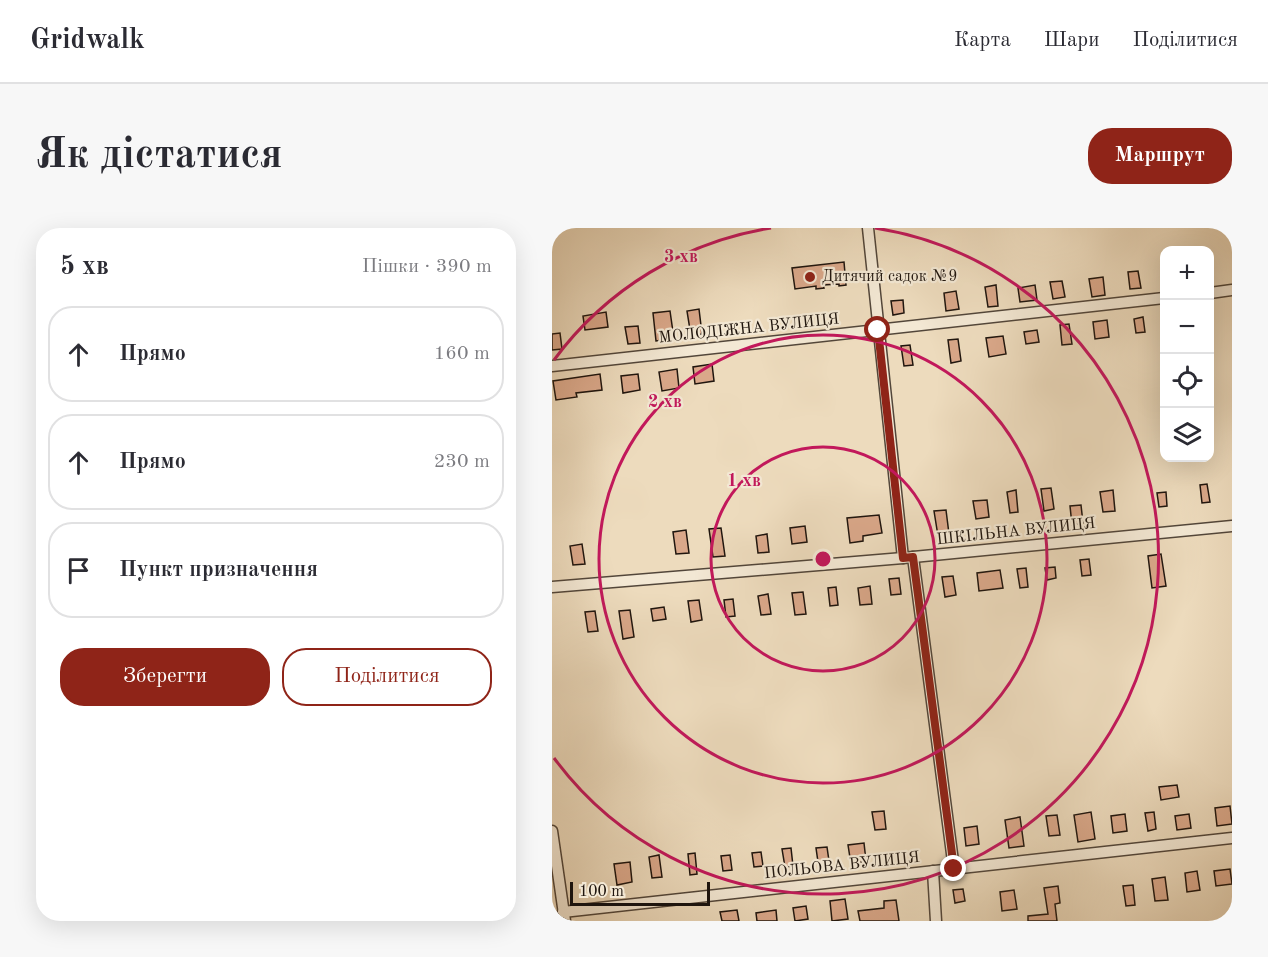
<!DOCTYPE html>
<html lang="uk">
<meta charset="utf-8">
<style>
body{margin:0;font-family:"Old Standard TT",serif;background:#f7f7f7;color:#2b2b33}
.controls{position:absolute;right:18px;top:18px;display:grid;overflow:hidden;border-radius:12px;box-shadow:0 6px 24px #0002}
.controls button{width:54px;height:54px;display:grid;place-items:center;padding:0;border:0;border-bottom:2px solid #e1e1e2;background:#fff;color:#2b2b33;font:30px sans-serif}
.scale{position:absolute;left:18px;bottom:15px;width:140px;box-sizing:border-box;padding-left:6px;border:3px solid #1f150e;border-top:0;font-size:16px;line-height:21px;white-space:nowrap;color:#1f150e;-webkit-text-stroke:4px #f3e8d4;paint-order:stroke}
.stop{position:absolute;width:18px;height:18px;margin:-14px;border:4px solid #8f2418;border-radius:50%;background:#fff}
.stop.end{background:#8f2418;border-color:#fff;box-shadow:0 2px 6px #0008}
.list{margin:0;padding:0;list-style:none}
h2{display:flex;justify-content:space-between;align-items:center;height:78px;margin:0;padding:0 24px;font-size:26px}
h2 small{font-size:20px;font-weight:400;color:#7c7c81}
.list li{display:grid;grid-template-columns:39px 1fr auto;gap:18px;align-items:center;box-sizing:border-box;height:96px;margin:0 12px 12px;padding:0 12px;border:2px solid #e1e1e2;border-radius:24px}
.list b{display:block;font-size:22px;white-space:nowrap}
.list em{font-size:20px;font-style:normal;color:#7c7c81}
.actions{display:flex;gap:12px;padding:18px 24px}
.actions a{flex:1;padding:14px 0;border:2px solid #8f2418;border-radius:24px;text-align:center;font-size:21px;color:#8f2418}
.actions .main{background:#8f2418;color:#fff}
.icon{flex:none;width:33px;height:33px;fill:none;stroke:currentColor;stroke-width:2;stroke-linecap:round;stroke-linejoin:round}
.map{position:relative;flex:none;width:680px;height:693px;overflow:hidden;border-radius:24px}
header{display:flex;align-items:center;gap:36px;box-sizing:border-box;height:84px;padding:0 30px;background:#fff;border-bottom:2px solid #e1e1e2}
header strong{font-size:28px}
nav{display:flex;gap:33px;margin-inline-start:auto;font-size:21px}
.intro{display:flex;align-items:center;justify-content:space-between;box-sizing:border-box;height:144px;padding:0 36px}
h1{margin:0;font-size:42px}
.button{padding:15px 27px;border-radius:24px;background:#8f2418;color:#fff;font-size:21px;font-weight:700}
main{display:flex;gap:36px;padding:0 36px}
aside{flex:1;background:#fff;border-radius:24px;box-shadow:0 6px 24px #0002}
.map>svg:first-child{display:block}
.building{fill:#daa88a;stroke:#1f150e;stroke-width:1.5}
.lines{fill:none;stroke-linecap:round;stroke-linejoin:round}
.street-casing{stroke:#52463a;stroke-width:13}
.street{stroke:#f3e8d4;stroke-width:10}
.route{stroke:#8f2418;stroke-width:8}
.ring{fill:none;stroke:#c2185b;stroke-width:3}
.poi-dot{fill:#8f2418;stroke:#f3e8d4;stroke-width:2}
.labels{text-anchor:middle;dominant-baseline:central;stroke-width:4.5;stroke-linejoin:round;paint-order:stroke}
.poi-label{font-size:16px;fill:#1f150e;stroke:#f3e8d4;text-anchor:start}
.street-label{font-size:16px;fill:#1f150e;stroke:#f3e8d4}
.centre{fill:#c2185b;stroke:#f3e8d4;stroke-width:3}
.ring-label{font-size:18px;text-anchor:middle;font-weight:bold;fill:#c2185b;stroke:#f3e8d4;stroke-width:4.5;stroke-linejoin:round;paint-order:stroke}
</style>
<header>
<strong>Gridwalk</strong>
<nav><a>Карта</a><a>Шари</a><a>Поділитися</a></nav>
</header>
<div class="intro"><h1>Як дістатися</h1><a class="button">Маршрут</a></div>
<main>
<aside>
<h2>5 хв<small>Пішки · 390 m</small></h2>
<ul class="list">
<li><svg class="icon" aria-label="ahead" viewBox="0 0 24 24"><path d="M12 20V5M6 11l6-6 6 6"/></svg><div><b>Прямо</b></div><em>160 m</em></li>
<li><svg class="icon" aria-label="ahead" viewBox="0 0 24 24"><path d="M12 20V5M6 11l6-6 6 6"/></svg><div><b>Прямо</b></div><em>230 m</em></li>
<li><svg class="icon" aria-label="arrive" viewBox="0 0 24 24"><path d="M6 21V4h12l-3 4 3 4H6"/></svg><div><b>Пункт призначення</b></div></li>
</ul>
<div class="actions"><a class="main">Зберегти</a><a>Поділитися</a></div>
</aside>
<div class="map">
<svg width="680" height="693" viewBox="0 0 680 693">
<rect width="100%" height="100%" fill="#eddbbd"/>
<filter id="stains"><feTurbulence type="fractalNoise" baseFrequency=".00333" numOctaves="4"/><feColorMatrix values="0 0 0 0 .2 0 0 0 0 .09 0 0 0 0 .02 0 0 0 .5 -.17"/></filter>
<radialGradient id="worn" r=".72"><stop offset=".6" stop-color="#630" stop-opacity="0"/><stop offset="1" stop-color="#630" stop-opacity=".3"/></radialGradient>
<g class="building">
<path d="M 292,34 L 294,57 L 287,58 L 287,56 L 271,57 L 272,60 L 264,61 L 264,58 L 243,61 L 240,40 Z"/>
<path d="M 586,43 L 589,60 L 578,61 L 576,44 Z"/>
<path d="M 551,49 L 553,67 L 540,69 L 537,51 Z"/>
<path d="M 510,53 L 513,69 L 501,71 L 498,54 Z"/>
<path d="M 444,57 L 446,78 L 436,79 L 433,59 Z"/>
<path d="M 483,57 L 485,72 L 468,74 L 466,60 Z"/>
<path d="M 404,63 L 407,81 L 394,83 L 392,65 Z"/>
<path d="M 351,72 L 352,85 L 341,87 L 339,73 Z"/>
<path d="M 147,81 L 150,106 L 139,108 L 135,83 Z"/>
<path d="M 118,83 L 122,111 L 104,113 L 101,85 Z"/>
<path d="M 54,84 L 56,99 L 33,102 L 31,88 Z"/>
<path d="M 591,89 L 593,104 L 584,105 L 582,91 Z"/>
<path d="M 555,92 L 557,109 L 543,111 L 541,94 Z"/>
<path d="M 517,96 L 520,116 L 510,117 L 508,97 Z"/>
<path d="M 86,98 L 88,115 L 76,116 L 73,99 Z"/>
<path d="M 485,102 L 487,114 L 474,116 L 472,104 Z"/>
<path d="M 8,105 L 10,121 L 0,122 L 0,106 Z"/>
<path d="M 451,108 L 454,126 L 437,129 L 434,110 Z"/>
<path d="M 406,111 L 409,133 L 399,135 L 396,112 Z"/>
<path d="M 358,117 L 361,137 L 352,138 L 349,118 Z"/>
<path d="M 160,136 L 162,153 L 143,156 L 141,139 Z"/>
<path d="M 125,141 L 127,160 L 110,163 L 107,144 Z"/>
<path d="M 48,146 L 50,162 L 24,165 L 25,169 L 4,172 L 1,153 Z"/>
<path d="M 86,146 L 88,162 L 71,165 L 69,148 Z"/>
<path d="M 655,256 L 658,274 L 650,275 L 648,257 Z"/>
<path d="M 499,260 L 502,281 L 492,283 L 489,261 Z"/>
<path d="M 464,262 L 466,284 L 458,285 L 455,264 Z"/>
<path d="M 561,262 L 563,283 L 551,284 L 548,264 Z"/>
<path d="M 614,264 L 615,278 L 607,279 L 605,265 Z"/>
<path d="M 435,272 L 437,289 L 424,291 L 421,273 Z"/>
<path d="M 529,277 L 531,295 L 520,297 L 518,278 Z"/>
<path d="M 394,282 L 397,306 L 386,308 L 382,283 Z"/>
<path d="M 327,287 L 330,305 L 311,308 L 311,313 L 298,315 L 295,290 Z"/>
<path d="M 253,298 L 255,314 L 240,316 L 238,300 Z"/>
<path d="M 169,300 L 173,328 L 161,329 L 157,301 Z"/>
<path d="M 134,302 L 137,325 L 124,326 L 121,304 Z"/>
<path d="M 215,306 L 217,324 L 206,325 L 204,308 Z"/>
<path d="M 30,316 L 33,336 L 21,337 L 18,318 Z"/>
<path d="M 609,326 L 614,358 L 600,360 L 596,328 Z"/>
<path d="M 537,331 L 539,347 L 530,348 L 528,332 Z"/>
<path d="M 503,339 L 504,350 L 495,352 L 493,340 Z"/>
<path d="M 474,340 L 476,359 L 468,360 L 465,341 Z"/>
<path d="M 448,342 L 451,360 L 427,363 L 425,345 Z"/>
<path d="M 401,348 L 404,367 L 393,369 L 390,349 Z"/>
<path d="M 347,350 L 349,366 L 339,367 L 337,351 Z"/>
<path d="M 318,358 L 320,376 L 308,377 L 306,360 Z"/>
<path d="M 284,359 L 286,377 L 278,378 L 276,360 Z"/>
<path d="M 251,364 L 254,386 L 243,387 L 240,365 Z"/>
<path d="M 216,366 L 219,386 L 209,387 L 206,368 Z"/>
<path d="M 181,371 L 183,388 L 174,389 L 172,372 Z"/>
<path d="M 147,372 L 150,392 L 139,394 L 136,373 Z"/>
<path d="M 112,379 L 114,391 L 101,393 L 99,381 Z"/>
<path d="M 78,382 L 82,409 L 71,411 L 67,383 Z"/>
<path d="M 43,383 L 46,403 L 36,404 L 33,384 Z"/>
<path d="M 625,557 L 627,569 L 609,572 L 607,559 Z"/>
<path d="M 678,578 L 680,596 L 665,598 L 663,580 Z"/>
<path d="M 332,583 L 334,601 L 323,602 L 320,584 Z"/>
<path d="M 539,584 L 543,611 L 526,614 L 522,587 Z"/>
<path d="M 602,584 L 604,601 L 596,603 L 593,585 Z"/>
<path d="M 573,586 L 575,603 L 561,605 L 559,588 Z"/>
<path d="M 637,586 L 639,600 L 625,602 L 623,588 Z"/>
<path d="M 505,587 L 508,607 L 497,608 L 494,588 Z"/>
<path d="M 468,589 L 472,618 L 457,620 L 453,592 Z"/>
<path d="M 425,598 L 427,616 L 414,618 L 412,600 Z"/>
<path d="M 312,615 L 314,633 L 299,636 L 296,617 Z"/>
<path d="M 275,619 L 277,633 L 266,634 L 264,620 Z"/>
<path d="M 239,620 L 241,638 L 233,639 L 230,621 Z"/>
<path d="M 209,624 L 211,638 L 202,639 L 200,625 Z"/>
<path d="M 143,625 L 145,646 L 138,647 L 136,626 Z"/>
<path d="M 107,627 L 110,649 L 100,650 L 97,629 Z"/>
<path d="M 178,627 L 180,642 L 171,643 L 169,628 Z"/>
<path d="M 78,634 L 80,654 L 65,657 L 62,636 Z"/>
<path d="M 678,641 L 680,656 L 664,658 L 662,643 Z"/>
<path d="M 645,643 L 648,662 L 635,664 L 633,645 Z"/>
<path d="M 613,649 L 616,672 L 603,673 L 600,651 Z"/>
<path d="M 581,657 L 583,677 L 574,678 L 571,658 Z"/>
<path d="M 506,658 L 508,675 L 503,676 L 505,693 L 476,693 L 476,688 L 496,686 L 492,660 Z"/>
<path d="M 411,661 L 413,673 L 403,675 L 401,662 Z"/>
<path d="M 462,662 L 465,681 L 450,683 L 448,664 Z"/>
<path d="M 293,671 L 296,691 L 280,693 L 278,673 Z"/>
<path d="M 344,672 L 347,693 L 308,693 L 306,683 L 332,680 L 332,673 Z"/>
<path d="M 254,678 L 256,691 L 243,693 L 241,680 Z"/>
<path d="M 185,682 L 187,693 L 170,693 L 168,684 Z"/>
<path d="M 224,682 L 225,693 L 205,693 L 204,685 Z"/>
</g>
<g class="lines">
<g class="street-casing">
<g id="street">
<path d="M 316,0 L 351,330"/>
<path d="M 658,65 L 680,62"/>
<path d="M 0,138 L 612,70"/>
<path d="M 361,329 L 402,641"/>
<path d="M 0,359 L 351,330 L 680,298"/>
<path d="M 0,603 L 13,693"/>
<path d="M 381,643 L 384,693"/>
<path d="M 11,684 L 680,610"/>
</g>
</g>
<use href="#street" class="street"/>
</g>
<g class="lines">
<path class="route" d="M 326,102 L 351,330 L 361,329 L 402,641"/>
</g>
<g class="ring">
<circle cx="271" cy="331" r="112"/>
<circle cx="271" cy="331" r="224"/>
<path d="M2 132A335 335 0 0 1 219 0M323 0A335 335 0 1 1 2 530"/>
</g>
<circle class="poi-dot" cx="258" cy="49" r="6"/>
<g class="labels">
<g class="poi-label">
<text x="270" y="49">Дитячий садок №9</text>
</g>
<g class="street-label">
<text transform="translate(197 101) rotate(-6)">МОЛОДІЖНА ВУЛИЦЯ</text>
<text transform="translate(464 304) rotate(-6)">ШКІЛЬНА ВУЛИЦЯ</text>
<text transform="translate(290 638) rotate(-6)">ПОЛЬОВА ВУЛИЦЯ</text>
</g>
</g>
<circle cx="271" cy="331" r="9" class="centre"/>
<g class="ring-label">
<text x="129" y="34">3 хв</text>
<text x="113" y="179">2 хв</text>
<text x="192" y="258">1 хв</text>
</g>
<rect width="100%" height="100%" filter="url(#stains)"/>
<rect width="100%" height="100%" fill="url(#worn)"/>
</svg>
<div class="controls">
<button>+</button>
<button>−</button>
<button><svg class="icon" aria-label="locate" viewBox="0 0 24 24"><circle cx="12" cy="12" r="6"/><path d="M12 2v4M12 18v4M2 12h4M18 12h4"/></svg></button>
<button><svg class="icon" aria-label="layers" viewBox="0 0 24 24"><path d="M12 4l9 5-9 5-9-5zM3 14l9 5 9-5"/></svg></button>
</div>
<div class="scale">100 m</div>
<div class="stop" style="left:326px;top:102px"></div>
<div class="stop end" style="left:402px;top:641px"></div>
</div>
</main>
